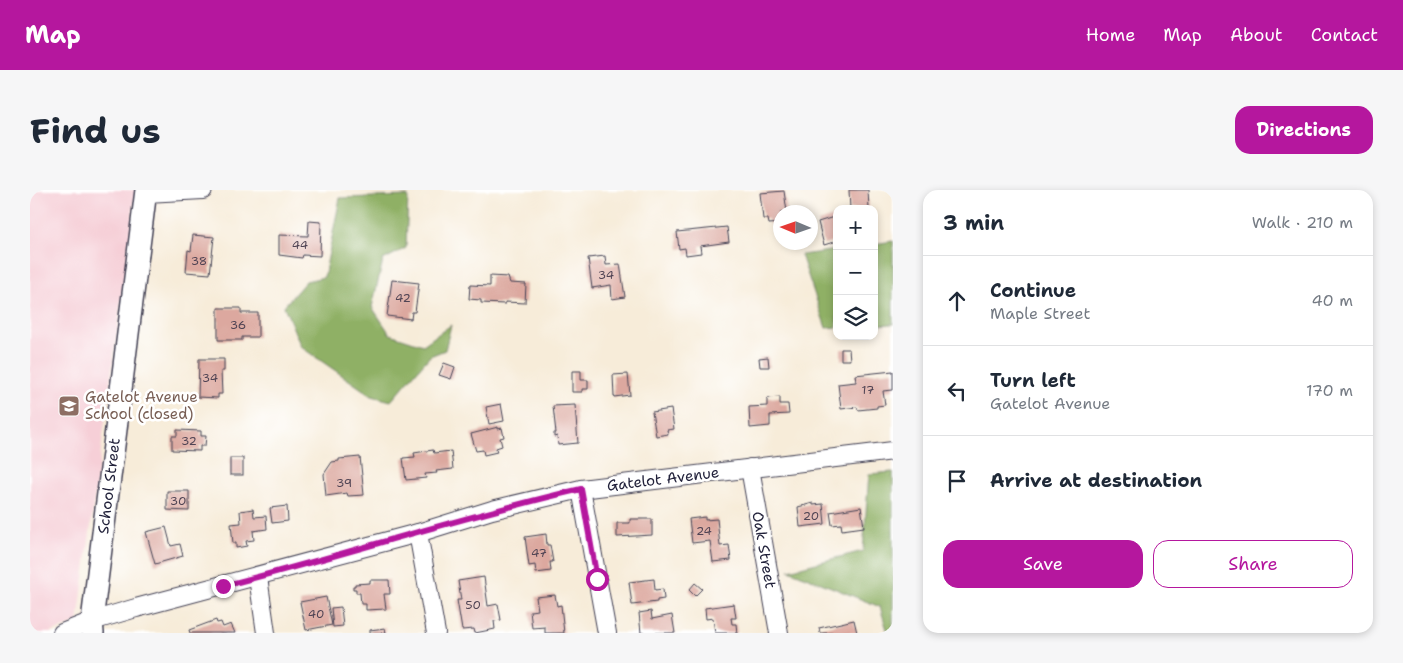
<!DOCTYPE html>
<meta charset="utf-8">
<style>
body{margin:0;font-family:"Shantell Sans",sans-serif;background:#f6f6f7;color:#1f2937}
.controls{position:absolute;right:15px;top:15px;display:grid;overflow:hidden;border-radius:10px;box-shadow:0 2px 8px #0003}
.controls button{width:45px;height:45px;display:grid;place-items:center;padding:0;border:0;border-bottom:1px solid #e0e1e3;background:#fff;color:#1f2937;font:25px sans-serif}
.compass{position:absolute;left:743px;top:15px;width:45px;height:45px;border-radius:50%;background:#fff;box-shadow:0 2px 8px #0003;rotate:272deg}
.stop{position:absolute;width:15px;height:15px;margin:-11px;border:4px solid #b5179e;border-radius:50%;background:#fff}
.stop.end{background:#b5179e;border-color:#fff;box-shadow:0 1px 5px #0008}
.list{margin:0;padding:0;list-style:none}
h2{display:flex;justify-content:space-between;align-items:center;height:65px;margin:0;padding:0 20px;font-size:21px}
h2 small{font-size:16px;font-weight:400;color:#747a83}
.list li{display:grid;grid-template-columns:32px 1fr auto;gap:15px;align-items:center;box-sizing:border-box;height:90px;padding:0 20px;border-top:1px solid #e0e1e3}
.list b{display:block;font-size:19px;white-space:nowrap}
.list p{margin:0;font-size:16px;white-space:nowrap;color:#747a83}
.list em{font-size:16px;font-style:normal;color:#747a83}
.actions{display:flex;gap:10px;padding:15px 20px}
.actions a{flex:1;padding:11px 0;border:1px solid #b5179e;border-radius:15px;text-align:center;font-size:18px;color:#b5179e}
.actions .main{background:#b5179e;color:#fff}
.icon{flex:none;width:28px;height:28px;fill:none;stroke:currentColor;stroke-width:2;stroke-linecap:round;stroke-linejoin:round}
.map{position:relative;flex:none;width:863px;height:443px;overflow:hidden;border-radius:15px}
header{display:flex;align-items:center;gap:30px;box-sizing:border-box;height:70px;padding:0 25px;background:#b5179e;color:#fff}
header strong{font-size:24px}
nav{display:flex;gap:28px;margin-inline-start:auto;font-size:18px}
.intro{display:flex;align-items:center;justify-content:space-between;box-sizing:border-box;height:120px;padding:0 30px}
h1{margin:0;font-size:35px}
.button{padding:12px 22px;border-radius:15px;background:#b5179e;color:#fff;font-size:18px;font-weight:700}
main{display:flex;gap:30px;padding:0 30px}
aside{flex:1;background:#fff;border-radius:15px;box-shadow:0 2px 8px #0003}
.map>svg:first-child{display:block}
.built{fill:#f6cfd7}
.forest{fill:#8fb065;stroke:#586950}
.building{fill:#dca89f}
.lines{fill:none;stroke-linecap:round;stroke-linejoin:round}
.minor-casing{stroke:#424053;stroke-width:20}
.tertiary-casing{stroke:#424053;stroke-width:24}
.minor{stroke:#fff;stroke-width:18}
.tertiary{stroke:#fff;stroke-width:21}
.route{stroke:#b5179e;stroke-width:6}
.labels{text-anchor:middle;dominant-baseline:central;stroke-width:5;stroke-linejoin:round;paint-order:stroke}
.number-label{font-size:12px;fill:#504454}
.education-label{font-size:15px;fill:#785e54;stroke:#fff;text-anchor:start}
.street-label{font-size:15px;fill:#22223b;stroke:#fff}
</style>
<header>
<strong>Map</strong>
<nav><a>Home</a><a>Map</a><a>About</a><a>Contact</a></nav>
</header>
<div class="intro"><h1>Find us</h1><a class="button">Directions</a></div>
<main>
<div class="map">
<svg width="863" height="443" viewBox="0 0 863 443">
<rect width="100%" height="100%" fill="#fff"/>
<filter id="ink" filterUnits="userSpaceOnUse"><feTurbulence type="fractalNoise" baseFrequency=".02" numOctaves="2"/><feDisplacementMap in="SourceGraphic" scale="10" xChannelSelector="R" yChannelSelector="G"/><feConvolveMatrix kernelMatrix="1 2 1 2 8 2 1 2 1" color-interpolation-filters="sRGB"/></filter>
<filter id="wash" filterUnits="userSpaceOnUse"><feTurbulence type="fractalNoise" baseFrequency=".0096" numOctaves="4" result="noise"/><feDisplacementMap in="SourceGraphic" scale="20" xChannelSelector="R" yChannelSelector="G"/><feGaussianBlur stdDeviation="1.12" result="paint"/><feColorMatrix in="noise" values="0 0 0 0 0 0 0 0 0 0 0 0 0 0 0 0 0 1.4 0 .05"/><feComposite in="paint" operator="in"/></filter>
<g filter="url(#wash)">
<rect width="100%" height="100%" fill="#f7ecd9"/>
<path class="built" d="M 0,0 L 106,0 L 48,432 L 20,443 L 0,443 Z"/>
<g class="forest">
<path d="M 378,6 L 376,58 L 353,70 L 342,117 L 360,144 L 393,155 L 421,135 L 415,160 L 400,166 L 361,211 L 342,206 L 271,157 L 254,116 L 276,91 L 294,87 L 310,8 Z"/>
<path d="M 863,51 L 863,134 L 844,135 L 844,54 Z"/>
<path d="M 807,60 L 807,137 L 796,138 L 771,65 Z"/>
<path d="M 863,282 L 863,443 L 858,443 L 850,417 L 759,380 L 833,361 L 839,284 Z"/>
</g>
<g id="blocks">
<g class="building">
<path d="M 819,0 L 838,0 L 839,19 L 820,19 Z"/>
<path d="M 754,1 L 757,22 L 751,22 L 751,33 L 739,34 L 738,29 L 733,29 L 730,3 Z"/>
<path d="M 807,26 L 807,51 L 794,55 L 788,32 Z"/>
<path d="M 279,31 L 291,32 L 290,66 L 273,65 L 272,68 L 249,65 L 249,45 L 278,46 Z"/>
<path d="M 697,37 L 699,52 L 670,56 L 671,63 L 656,65 L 655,58 L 649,59 L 647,42 Z"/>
<path d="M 163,45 L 184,47 L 180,84 L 156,82 L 158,60 L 161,61 Z"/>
<path d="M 575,66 L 576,75 L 590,74 L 595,107 L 582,109 L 581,95 L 562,98 L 558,68 Z"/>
<path d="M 460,86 L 478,87 L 480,93 L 496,94 L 495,113 L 475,112 L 475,114 L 451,113 L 451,110 L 439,109 L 440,95 L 460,96 Z"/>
<path d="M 362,90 L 389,93 L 385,122 L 382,122 L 381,129 L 357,126 Z"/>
<path d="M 188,118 L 211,118 L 211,123 L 228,123 L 228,147 L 212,147 L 212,150 L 188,150 Z"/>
<path d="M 811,159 L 819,159 L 820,170 L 811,170 Z"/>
<path d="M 738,167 L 739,177 L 730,177 L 729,168 Z"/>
<path d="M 169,169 L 194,169 L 194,181 L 191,181 L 192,204 L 188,204 L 188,208 L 168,207 Z"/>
<path d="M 414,173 L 425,177 L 421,189 L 409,185 Z"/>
<path d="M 542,181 L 551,181 L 551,190 L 558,190 L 558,199 L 552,199 L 552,202 L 542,202 Z"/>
<path d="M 863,181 L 863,200 L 853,201 L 855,215 L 847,216 L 847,218 L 828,220 L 827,217 L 811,219 L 808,194 L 826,192 L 825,185 Z"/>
<path d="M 598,184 L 600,205 L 584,207 L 583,185 Z"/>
<path d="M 750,207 L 750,214 L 758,214 L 759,224 L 740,225 L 740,236 L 720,238 L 719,217 L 737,216 L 737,208 Z"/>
<path d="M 471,214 L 474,231 L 459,234 L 456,217 Z"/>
<path d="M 545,215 L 548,253 L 528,255 L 527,246 L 524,247 L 524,243 L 526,243 L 523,216 Z"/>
<path d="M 641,219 L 644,239 L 637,240 L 638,244 L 626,246 L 622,222 Z"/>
<path d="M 468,237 L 468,239 L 472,238 L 474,247 L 470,248 L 472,256 L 466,258 L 467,262 L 454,265 L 453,260 L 446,261 L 441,244 Z"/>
<path d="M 147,240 L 171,241 L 171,246 L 176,246 L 175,256 L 170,256 L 170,261 L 142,260 L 142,246 L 147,246 Z"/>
<path d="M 403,260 L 404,263 L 421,261 L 423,279 L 406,281 L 407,283 L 395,284 L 396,288 L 376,290 L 373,268 L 385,267 L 384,263 Z"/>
<path d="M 330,267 L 334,305 L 318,306 L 317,303 L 296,306 L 294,284 L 302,272 L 309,271 L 309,269 Z"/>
<rect x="200" y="268" width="13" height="17"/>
<path d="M 137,301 L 159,301 L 159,321 L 137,320 Z"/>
<path d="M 783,313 L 783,315 L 793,314 L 795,334 L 770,337 L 768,317 Z"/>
<path d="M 257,316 L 258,331 L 242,333 L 240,318 Z"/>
<path d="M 831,317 L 834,337 L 812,340 L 811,334 L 802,335 L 800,322 Z"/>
<path d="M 223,319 L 224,327 L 236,326 L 237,339 L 223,341 L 224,350 L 216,351 L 217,356 L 206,358 L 206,353 L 203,353 L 201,334 L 211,333 L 210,321 Z"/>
<path d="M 675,327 L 675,330 L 687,329 L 690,356 L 699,355 L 701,370 L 683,372 L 680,351 L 662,353 L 659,329 Z"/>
<path d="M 600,329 L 622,329 L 622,345 L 587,347 L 587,333 L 600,333 Z"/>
<path d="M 136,337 L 141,356 L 150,354 L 153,366 L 125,374 L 116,342 Z"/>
<path d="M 516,344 L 517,355 L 520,355 L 523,372 L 520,372 L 521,381 L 506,383 L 505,375 L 499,376 L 495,347 Z"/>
<path d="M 454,387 L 458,416 L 468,414 L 471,430 L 464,431 L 465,439 L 445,443 L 444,439 L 432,440 L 427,410 L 431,410 L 428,391 Z"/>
<path d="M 624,389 L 625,400 L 633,399 L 634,409 L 627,410 L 627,412 L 602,415 L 599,392 Z"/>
<path d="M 340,390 L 359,390 L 360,404 L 354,404 L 356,419 L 336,420 L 336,414 L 331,414 L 330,403 L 326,403 L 326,399 L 323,399 L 323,396 L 325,396 L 325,394 L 340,393 Z"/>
<path d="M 665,393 L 672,399 L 665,406 L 659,400 Z"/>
<path d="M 525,405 L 527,416 L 531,415 L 534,443 L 515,443 L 515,437 L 502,438 L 500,421 L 508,420 L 506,407 Z"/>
<path d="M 296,407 L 302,435 L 276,440 L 270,412 Z"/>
<path d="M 704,414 L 706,428 L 701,428 L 702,434 L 706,434 L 707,443 L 685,443 L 683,428 L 676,429 L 675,418 Z"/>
<path d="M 311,417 L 313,436 L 303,437 L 301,418 Z"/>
<path d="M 621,421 L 622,429 L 642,425 L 645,443 L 611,443 L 609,423 Z"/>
<path d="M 186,430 L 187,433 L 191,432 L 193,437 L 201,434 L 205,443 L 160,443 L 159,440 Z"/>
<path d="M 824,430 L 827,443 L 790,443 L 789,438 Z"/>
<path d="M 355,438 L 356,443 L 340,443 L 340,440 Z"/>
</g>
</g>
</g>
<g filter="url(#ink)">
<use href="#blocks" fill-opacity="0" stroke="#424053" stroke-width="1"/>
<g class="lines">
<g class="minor-casing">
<g id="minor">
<path d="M 116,3 L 173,0"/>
<path d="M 720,278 L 749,443"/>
<path d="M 551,299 L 577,443"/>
<path d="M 388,343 L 406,443"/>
<path d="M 228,387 L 236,443"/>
<path d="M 32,443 L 62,431 L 106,418 L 388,343 L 462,320 L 551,299 L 863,261"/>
</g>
</g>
<g class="tertiary-casing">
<path id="tertiary" d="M 63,443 L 62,431 L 116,0"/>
</g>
<use href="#minor" class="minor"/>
<use href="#tertiary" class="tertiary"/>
</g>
</g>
<g class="lines" filter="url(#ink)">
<path class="route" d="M 193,396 C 313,365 431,327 551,299 L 567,389"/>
</g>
<defs>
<g id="school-square" transform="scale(1.125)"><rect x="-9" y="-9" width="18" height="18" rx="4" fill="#8d6e63" stroke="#fff"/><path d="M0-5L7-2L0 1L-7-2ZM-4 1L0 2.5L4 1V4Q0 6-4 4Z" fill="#fff"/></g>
</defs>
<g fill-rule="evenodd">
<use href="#school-square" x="39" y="216"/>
</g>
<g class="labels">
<g class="number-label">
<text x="270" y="55">44</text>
<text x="169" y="71">38</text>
<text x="576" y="85">34</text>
<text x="373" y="108">42</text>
<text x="208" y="135">36</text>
<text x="180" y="188">34</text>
<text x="838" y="200">17</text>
<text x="159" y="251">32</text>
<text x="314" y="293">39</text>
<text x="148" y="311">30</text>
<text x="781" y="326">20</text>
<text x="674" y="341">24</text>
<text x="509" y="363">47</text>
<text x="443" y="415">50</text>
<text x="286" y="424">40</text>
</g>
<g class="education-label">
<text x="55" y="207">Gatelot Avenue<tspan x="55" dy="17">School (closed)</tspan></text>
</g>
<g class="street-label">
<text transform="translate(633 289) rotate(-7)">Gatelot Avenue</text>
<text transform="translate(79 296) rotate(-83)">School Street</text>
<text transform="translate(734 360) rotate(80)">Oak Street</text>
</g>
</g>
</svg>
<div class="controls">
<button>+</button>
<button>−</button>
<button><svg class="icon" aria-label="layers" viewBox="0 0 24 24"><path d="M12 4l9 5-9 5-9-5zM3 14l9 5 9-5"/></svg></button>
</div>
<svg class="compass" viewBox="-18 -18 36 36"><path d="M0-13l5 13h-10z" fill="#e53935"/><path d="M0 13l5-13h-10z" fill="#747a83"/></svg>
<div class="stop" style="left:567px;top:389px"></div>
<div class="stop end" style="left:193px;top:396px"></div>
</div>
<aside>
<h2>3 min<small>Walk · 210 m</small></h2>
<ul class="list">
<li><svg class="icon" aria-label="ahead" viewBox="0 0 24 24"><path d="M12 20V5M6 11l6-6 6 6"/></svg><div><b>Continue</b><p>Maple Street</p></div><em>40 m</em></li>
<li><svg class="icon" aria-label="left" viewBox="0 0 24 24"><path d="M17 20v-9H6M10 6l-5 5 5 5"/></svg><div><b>Turn left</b><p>Gatelot Avenue</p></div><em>170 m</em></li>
<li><svg class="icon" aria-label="arrive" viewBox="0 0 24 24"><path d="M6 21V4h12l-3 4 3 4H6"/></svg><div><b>Arrive at destination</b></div></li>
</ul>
<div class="actions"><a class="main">Save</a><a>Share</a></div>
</aside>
</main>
